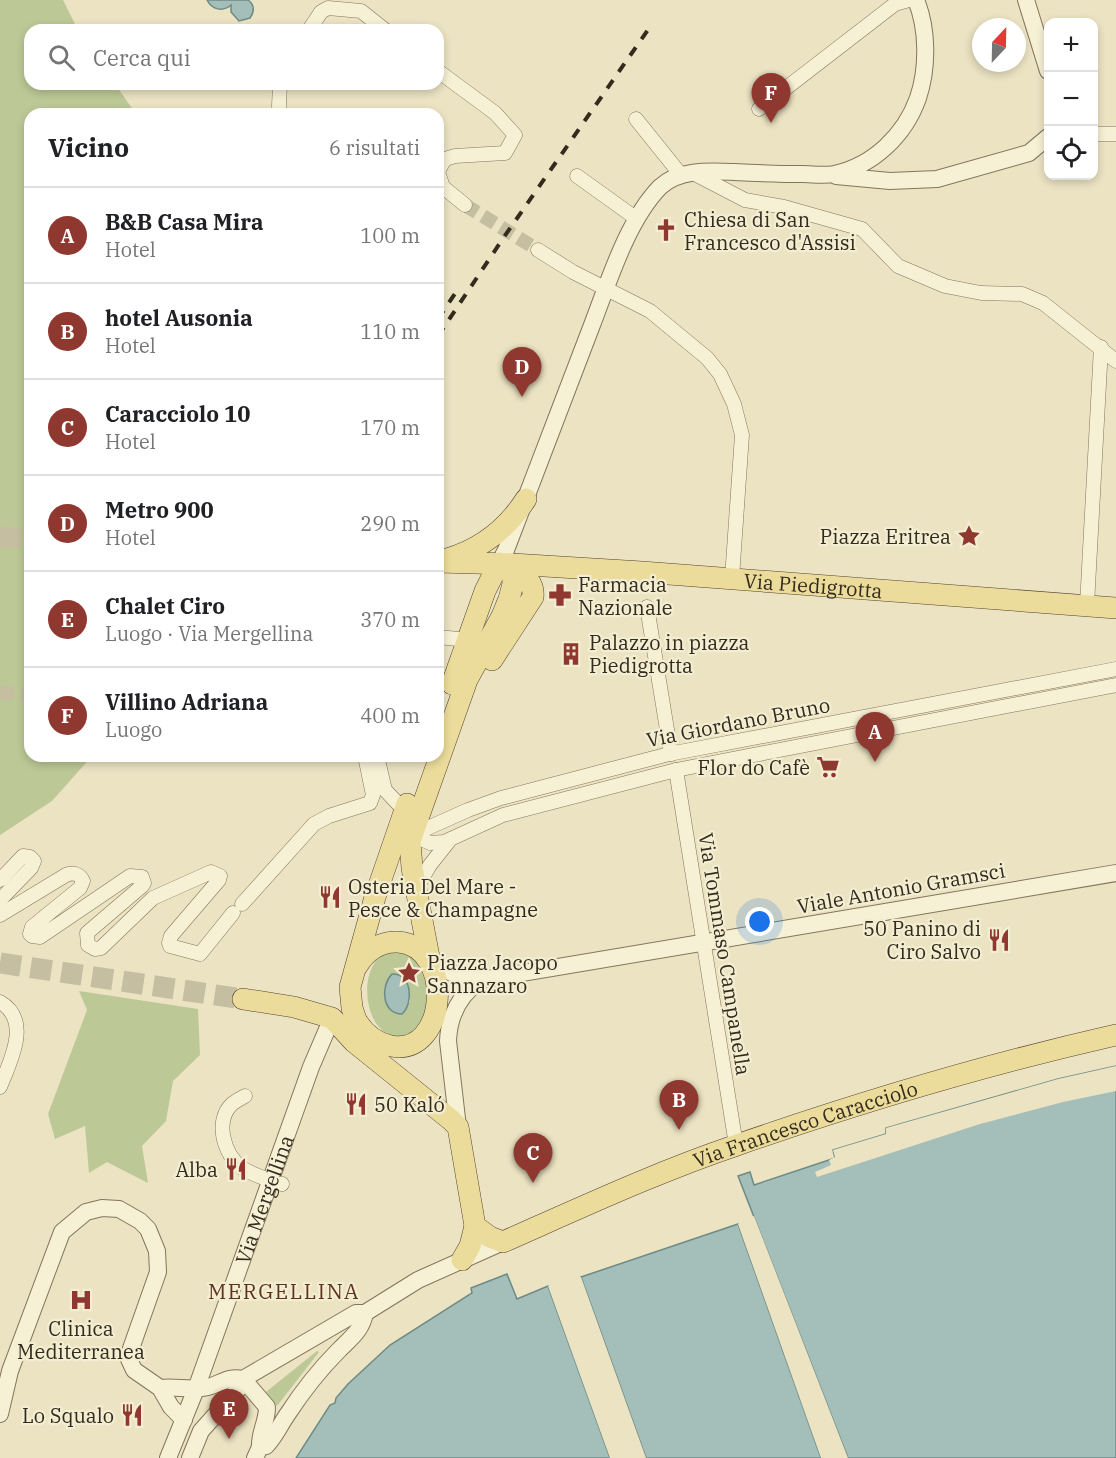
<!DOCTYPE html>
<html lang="it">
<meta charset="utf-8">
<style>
body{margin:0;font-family:"IBM Plex Serif",serif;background:#f6f6f6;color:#202124}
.controls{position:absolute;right:18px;top:18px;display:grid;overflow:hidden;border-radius:12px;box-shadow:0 3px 9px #0003}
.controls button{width:54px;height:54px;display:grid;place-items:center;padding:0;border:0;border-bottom:2px solid #e0e0e0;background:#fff;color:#202124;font:30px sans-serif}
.compass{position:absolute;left:972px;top:18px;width:54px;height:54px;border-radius:50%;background:#fff;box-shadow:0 3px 9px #0003;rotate:22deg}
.you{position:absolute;left:760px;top:922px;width:21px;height:21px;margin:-15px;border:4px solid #fff;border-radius:50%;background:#1a73e8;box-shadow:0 0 0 9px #1a73e833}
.badge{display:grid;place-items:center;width:39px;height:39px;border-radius:50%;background:#8f382f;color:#fff;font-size:20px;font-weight:700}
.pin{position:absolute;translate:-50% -50px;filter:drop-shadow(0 2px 3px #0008)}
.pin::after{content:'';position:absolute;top:32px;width:21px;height:18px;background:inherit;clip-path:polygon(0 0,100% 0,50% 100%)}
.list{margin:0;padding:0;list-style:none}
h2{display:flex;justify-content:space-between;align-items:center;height:78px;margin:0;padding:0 24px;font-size:26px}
h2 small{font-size:20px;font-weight:400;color:#757577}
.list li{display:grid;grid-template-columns:39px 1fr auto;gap:18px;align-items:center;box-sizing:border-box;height:96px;padding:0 24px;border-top:2px solid #e0e0e0}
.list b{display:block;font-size:22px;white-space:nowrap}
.list p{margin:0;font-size:20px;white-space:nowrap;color:#757577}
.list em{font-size:20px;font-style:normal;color:#757577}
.icon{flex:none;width:33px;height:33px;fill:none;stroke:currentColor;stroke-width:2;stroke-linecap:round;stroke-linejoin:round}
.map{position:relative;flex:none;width:1116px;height:1458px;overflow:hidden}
.search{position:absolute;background:#fff;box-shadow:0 3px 9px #0003;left:24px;top:24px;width:420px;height:66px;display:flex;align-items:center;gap:15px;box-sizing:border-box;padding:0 21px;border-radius:18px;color:#757577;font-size:22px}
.panel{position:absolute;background:#fff;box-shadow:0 3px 9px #0003;left:24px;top:108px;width:420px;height:654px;border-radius:18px}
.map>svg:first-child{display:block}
.green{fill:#bdc897;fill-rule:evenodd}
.water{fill:#a4beb9;stroke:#6c8b87;stroke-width:1.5}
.pier{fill:#ebe3c2}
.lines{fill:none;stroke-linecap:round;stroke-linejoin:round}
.minor-tunnel{stroke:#c6bea1;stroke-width:14;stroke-dasharray:14 7;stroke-linecap:butt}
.primary-tunnel{stroke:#c6bea1;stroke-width:21;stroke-dasharray:21 10;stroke-linecap:butt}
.minor-casing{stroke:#84755b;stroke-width:15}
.tertiary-casing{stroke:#84755b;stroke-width:18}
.primary-casing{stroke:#52432f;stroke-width:22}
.minor{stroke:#f6f0d5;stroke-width:14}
.tertiary{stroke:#f6f0d5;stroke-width:16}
.primary{stroke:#ecdc9c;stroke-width:21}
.rail{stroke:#342b1e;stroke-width:4;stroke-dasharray:10 10;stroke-linecap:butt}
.labels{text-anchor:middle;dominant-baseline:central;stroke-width:4.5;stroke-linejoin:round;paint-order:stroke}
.poi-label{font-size:20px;fill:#342b1e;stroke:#f3edd2;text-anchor:start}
.street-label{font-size:20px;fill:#342b1e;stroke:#f3edd2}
.neighbourhood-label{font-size:21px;letter-spacing:1.5px;fill:#5e3420;stroke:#f3edd2}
</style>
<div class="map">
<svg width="1116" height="1458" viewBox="0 0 1116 1458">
<rect width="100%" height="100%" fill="#ebe3c2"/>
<g class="green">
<path d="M 0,0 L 63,0 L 78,30 L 30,30 L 30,84 L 115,84 L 136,114 L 30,114 L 30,756 L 92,756 L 52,801 L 0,835 Z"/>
<path d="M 388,951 C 394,952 401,952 406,954 C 434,968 436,1033 401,1036 C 364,1040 354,966 388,951 ZM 392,974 L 409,990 L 410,1002 L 399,1014 C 382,1009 380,986 392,974 Z"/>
<path d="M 79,991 L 198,1009 L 200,1055 L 173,1081 L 166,1121 L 142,1146 L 148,1183 L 107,1162 L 89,1173 L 85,1126 L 55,1139 L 48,1114 L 87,1010 Z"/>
<path d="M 317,1351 L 319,1352 L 277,1406 L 266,1392 Z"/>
</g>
<g class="water">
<path d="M 207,0 L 248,0 C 255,5 254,12 250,18 L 239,21 L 231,12 L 231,5 C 223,12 212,10 207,0 Z"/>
<path d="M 392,974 C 412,973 414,1003 402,1014 C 382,1014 380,986 392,974 Z"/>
<path d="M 1116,1066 L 1116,1458 L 848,1458 L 738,1176 L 750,1172 L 754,1185 L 835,1158 L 833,1150 L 886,1134 L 886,1128 L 1058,1079 Z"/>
<path d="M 738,1224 L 821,1458 L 646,1458 L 581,1277 Z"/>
<path d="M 507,1274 L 517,1299 L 548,1286 L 610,1458 L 296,1458 L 330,1405 L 335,1403 L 336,1398 L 348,1384 L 390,1345 L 472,1293 L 471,1288 Z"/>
</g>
<g class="pier">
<path d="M 1116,1066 L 1116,1091 L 1063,1102 L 980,1124 L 817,1177 L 815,1172 L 831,1165 L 829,1160 L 835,1157 L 833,1150 L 886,1134 L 886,1128 L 1058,1079 Z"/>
<path d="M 754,1216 L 848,1458 L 844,1458 L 751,1217 Z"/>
<path d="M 741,1222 L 824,1457 L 824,1458 L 821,1458 L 738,1224 Z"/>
<path d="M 581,1277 L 646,1458 L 643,1458 L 578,1278 Z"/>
<path d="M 551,1285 L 599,1416 L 613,1458 L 610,1458 L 548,1286 Z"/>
</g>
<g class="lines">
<g class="minor-tunnel">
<path d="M 465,205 L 538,250"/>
<path d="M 0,693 L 30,694"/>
</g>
<g class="primary-tunnel">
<path d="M 0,537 L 30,539"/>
<path d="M 0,963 L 243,999"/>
</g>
<g class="minor-casing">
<g id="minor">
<path d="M 309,30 L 321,12 L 328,8 L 361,11 L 385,30"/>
<path d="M 438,71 L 495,113 L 515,135 L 505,153 L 455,156 L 445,159 L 438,171"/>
<path d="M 280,84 L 279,106 L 281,114"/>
<path d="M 759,109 L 895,4 L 909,0"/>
<path d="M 636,119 L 681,175"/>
<path d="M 1094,134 L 1116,134"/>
<path d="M 438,172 L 443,187 L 465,205"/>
<path d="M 693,173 L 745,200 L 784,207 L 862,229 L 898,266 L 945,286 L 981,293 L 1022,294 L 1043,303 L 1116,361"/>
<path d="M 577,176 L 637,219"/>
<path d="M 538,250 L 573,272 L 650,311 L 707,358 L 720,374 L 734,404 L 742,435 L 732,578"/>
<path d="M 1087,605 L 1101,347"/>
<path d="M 647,607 L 671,754"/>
<path d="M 438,637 L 468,640"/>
<path d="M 377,756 L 385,790 L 405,811"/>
<path d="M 676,770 L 736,1145"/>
<path d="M 412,835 L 430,843 L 444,842 L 503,815 L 676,770 L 1116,685"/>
<path d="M 412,835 L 468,810 L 501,798 L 669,754 L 1116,669"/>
<path d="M 0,880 L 23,856 L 30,857 L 34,861 L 31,868 L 0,900"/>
<path d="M 416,889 L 430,865 L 449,841"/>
<path d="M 242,904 L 314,824 L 329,816 L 370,803 L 373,795 L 365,756"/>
<path d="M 0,915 L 66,875 C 73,872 80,874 83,881 L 80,888 L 32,927 L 30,934 L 32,936 L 40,937 L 130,876 L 142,877 L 144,883 L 142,886 L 87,933 L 88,945 L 95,949 L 101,948 L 153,898 L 211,872 L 220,876 L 219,880 L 171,936 L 169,943 L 170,946 L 200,954 L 233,913"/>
<path d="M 0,1002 C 32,1020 10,1062 0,1087"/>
<path d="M 245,1096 C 241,1098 236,1101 232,1104 C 214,1121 224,1155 242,1168 C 253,1175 269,1180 282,1184"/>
</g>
</g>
<g class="tertiary-casing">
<g id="tertiary">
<path d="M 1026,0 L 1048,71"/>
<path d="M 836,176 L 890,181 L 937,179 L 1029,153 L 1048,137"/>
<path d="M 499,563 L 506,550 C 534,475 563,400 592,325 C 609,281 627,221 660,187 C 679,169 709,171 734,172 C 756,173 779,174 802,174 C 812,174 823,176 834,174 C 873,166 905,135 918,98 C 928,68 928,29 916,0"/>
<path d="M 430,962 L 454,974 L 481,980 L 1116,873"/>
<path d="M 458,1127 L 448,1041 C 449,1016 460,994 481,980"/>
<path d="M 160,1388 C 176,1386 192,1391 208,1387 C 223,1383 227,1376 243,1379 L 356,1313 L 365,1313 L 418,1280 L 503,1242"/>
<path d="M 0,1414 L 10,1371 L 62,1232 L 86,1212 L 102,1208 L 119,1209 L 140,1221 L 148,1229 L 157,1251 L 158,1272 L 128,1357 L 134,1370 L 160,1388 L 171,1407 L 184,1420"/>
<path id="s1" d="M 168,1458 L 196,1389 L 311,1067 L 332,1018"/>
<path d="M 190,1458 L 201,1431 L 241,1386 L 243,1379 L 267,1407 C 267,1423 259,1432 260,1447"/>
<path d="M 255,1458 L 260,1447 L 266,1446 C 275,1437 280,1425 287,1415 C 302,1392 320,1369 339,1350 C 351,1338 362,1330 365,1313"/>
</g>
</g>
<g class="primary-casing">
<g id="primary">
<path d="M 447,559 C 481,549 507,529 526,499"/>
<path id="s2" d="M 438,562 L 512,564 L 642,572 L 1116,608"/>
<path d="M 492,660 L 533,597 C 535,582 522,573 512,564"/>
<path d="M 452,684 L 485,591 L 499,563"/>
<path d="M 430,962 L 412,868 L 410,841 L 467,680 L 502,616 L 509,599 L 513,584 L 512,564"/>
<path d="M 357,966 C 366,951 380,941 398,942 C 455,946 448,1057 391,1046 C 377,1043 366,1035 358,1023"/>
<path id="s3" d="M 243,999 L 294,1007 L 332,1018 L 354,1042 L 451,1120 L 458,1127 L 475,1226 L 490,1237 L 503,1242 C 580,1208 657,1172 737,1145 C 861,1102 988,1064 1116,1035"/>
<path d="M 367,1052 L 352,1008 L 350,987 L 375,897 L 407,804"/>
<path d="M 462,1260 L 470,1246 L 475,1226"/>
</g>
</g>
<use href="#minor" class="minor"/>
<use href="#tertiary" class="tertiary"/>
<use href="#primary" class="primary"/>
<g class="rail">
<path d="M 438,319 L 458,289"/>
<path d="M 438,336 L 504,237 L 652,24"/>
</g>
</g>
<defs>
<g id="church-bare" transform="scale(1.8)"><path d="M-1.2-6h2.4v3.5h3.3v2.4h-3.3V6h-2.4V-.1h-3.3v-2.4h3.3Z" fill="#8f382f" stroke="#f3edd2" stroke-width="2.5" paint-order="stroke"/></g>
<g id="sight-bare" transform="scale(1.8)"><path d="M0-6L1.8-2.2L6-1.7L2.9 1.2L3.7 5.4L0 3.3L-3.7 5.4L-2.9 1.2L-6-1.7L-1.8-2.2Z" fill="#8f382f" stroke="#f3edd2" stroke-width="2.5" paint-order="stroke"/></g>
<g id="pharmacy-bare" transform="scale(1.8)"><path d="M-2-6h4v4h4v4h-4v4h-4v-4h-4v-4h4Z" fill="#8f382f" stroke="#f3edd2" stroke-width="2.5" paint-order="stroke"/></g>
<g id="building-bare" transform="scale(1.8)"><path d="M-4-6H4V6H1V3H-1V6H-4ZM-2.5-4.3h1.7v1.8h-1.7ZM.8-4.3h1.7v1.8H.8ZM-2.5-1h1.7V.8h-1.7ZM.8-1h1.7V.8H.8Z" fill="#8f382f" stroke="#f3edd2" stroke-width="2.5" paint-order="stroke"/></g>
<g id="supermarket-bare" transform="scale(1.8)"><path d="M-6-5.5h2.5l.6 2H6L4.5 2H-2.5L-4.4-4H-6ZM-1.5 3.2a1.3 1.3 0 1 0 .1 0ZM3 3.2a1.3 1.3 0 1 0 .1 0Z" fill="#8f382f" stroke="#f3edd2" stroke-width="2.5" paint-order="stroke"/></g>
<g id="restaurant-bare" transform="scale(1.8)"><path d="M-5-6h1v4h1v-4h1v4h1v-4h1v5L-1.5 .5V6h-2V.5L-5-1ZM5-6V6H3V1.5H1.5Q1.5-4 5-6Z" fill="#8f382f" stroke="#f3edd2" stroke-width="2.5" paint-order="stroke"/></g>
<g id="hospital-bare" transform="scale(1.8)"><path d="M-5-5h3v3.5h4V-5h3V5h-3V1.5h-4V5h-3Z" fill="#8f382f" stroke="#f3edd2" stroke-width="2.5" paint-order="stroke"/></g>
</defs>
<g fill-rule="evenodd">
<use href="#church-bare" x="666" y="230"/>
<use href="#sight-bare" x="969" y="536"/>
<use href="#pharmacy-bare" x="560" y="595"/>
<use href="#building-bare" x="571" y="654"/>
<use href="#supermarket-bare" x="828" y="767"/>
<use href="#restaurant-bare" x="330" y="897"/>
<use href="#restaurant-bare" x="999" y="940"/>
<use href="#sight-bare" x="409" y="973"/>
<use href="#restaurant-bare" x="356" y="1104"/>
<use href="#restaurant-bare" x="236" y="1169"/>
<use href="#hospital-bare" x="81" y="1300"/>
<use href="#restaurant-bare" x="132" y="1415"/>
</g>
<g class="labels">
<g class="poi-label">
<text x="684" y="219">Chiesa di San<tspan x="684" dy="23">Francesco d'Assisi</tspan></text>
<text x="951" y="536" text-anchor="end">Piazza Eritrea</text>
<text x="578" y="584">Farmacia<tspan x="578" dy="23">Nazionale</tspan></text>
<text x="589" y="642">Palazzo in piazza<tspan x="589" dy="23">Piedigrotta</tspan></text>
<text x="810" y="767" text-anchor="end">Flor do Cafè</text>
<text x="348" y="886">Osteria Del Mare -<tspan x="348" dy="23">Pesce &amp; Champagne</tspan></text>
<text x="981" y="928" text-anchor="end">50 Panino di<tspan x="981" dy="23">Ciro Salvo</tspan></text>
<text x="427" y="962">Piazza Jacopo<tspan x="427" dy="23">Sannazaro</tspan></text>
<text x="374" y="1104">50 Kaló</text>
<text x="218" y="1169" text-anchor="end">Alba</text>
<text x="81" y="1328" text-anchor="middle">Clinica<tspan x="81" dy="23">Mediterranea</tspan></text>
<text x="114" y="1415" text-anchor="end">Lo Squalo</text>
</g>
<g class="street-label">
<text stroke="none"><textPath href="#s2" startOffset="376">Via Piedigrotta</textPath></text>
<text transform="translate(738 722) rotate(-11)">Via Giordano Bruno</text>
<text transform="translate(901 888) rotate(-10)">Viale Antonio Gramsci</text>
<text transform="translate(725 954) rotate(81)">Via Tommaso Campanella</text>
<text stroke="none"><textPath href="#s3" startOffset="716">Via Francesco Caracciolo</textPath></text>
<text stroke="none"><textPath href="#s1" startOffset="276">Via Mergellina</textPath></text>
</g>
<g class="neighbourhood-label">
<text x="284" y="1291">MERGELLINA</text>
</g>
</g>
</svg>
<div class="controls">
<button>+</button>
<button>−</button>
<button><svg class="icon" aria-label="locate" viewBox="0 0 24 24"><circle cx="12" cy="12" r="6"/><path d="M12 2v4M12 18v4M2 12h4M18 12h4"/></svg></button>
</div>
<svg class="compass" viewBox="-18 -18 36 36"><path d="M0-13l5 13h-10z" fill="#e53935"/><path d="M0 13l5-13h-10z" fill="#757577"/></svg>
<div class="you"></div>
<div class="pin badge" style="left:875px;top:762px">A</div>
<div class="pin badge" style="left:679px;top:1130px">B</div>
<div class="pin badge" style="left:533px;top:1183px">C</div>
<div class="pin badge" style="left:522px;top:397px">D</div>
<div class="pin badge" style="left:229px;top:1439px">E</div>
<div class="pin badge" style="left:771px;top:123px">F</div>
<div class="search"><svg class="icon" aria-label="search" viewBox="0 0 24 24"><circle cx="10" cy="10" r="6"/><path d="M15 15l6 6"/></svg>Cerca qui</div>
<section class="panel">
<h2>Vicino<small>6 risultati</small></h2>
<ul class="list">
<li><span class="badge">A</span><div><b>B&amp;B Casa Mira</b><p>Hotel</p></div><em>100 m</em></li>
<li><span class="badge">B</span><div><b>hotel Ausonia</b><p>Hotel</p></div><em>110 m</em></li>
<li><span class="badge">C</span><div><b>Caracciolo 10</b><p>Hotel</p></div><em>170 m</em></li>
<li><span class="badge">D</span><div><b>Metro 900</b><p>Hotel</p></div><em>290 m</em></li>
<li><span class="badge">E</span><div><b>Chalet Ciro</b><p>Luogo · Via Mergellina</p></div><em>370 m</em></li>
<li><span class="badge">F</span><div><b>Villino Adriana</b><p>Luogo</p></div><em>400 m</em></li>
</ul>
</section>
</div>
